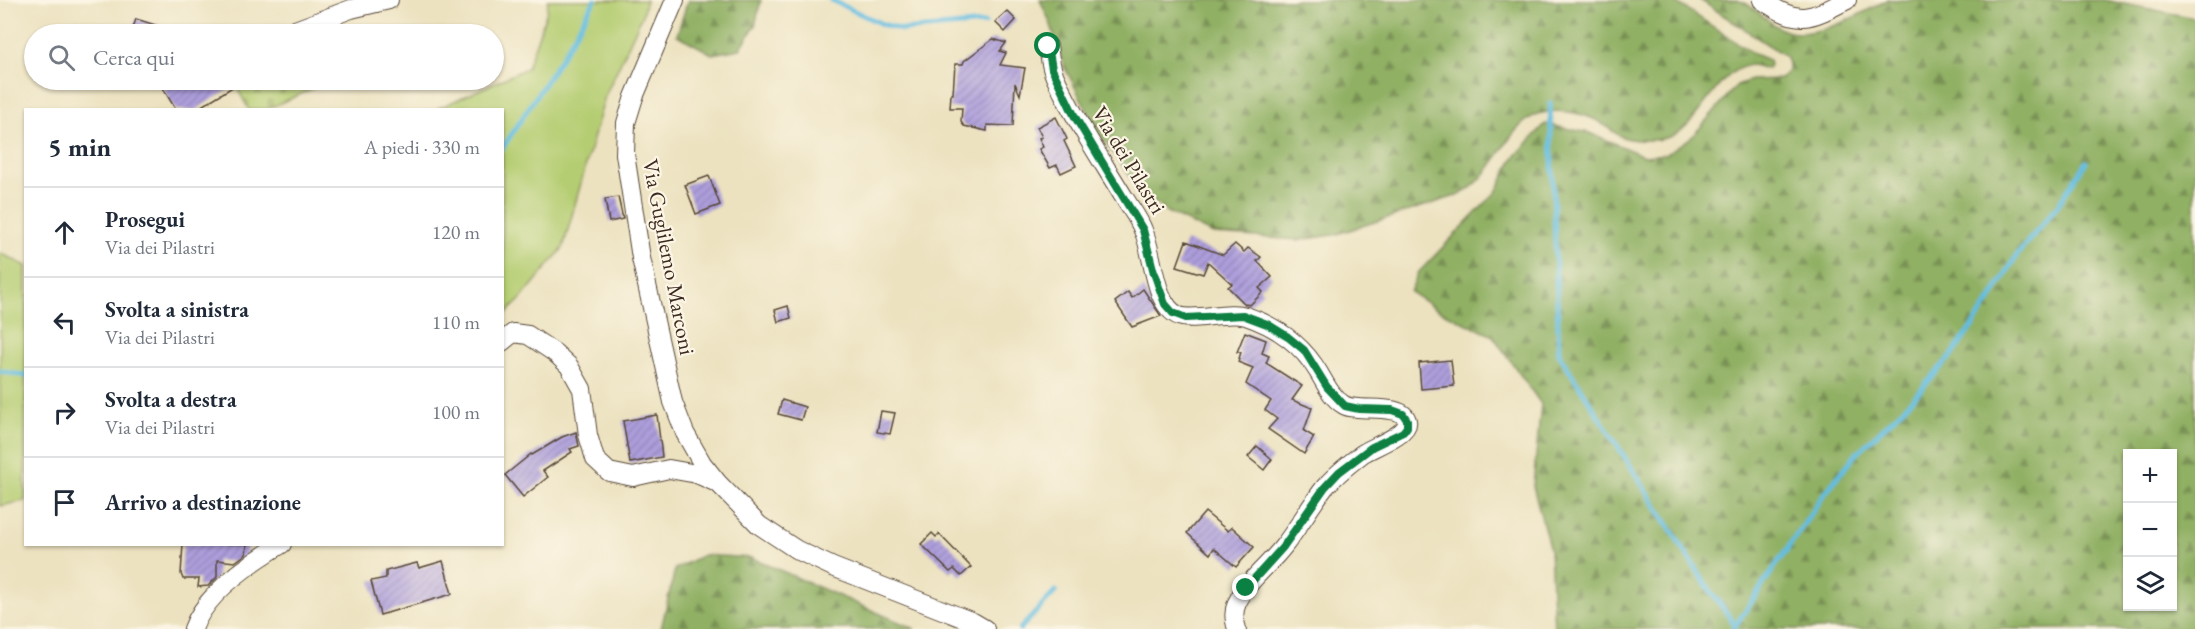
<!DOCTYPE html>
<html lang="it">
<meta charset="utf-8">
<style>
body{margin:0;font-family:"EB Garamond",serif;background:#f2f2f3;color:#1f2937}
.controls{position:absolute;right:18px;bottom:18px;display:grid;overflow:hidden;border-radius:0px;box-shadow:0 2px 4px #0004}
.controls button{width:54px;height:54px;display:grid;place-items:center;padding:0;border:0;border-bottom:2px solid #e0e1e3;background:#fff;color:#1f2937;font:30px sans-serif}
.stop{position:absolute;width:18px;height:18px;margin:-14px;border:4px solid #0b8043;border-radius:50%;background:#fff}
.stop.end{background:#0b8043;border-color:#fff;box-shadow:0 2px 6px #0008}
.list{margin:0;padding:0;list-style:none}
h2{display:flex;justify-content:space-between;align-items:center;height:78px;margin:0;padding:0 24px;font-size:26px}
h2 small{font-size:20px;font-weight:400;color:#747a83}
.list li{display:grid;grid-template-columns:39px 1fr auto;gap:18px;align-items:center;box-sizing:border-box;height:90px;padding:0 24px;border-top:2px solid #e0e1e3}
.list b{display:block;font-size:22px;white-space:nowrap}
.list p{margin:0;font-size:20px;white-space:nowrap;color:#747a83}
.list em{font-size:20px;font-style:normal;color:#747a83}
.icon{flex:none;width:33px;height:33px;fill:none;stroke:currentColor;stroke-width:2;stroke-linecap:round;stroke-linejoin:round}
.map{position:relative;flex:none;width:2195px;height:629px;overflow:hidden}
.search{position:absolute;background:#fff;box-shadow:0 2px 4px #0004;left:24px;top:24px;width:480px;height:66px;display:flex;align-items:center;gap:15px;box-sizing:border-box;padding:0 21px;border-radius:33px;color:#747a83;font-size:22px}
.panel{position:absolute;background:#fff;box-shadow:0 2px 4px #0004;left:24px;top:108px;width:480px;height:438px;border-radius:0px}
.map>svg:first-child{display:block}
.green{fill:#b5cd72;stroke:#787c48;stroke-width:1.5}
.forest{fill:url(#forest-firs);stroke:#666d41;stroke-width:1.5;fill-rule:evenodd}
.cemetery{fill:url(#cemetery-stones);stroke:#787c48;stroke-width:1.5}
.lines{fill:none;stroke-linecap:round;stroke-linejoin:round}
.stream{stroke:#62bde0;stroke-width:5}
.building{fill:url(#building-hatch)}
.minor-casing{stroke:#564636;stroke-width:20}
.minor{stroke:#fff;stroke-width:18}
.route{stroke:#0b8043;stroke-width:8}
.labels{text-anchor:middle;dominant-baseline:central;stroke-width:4.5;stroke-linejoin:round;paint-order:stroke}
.street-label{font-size:22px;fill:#3b2a1e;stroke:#fcf5e5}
</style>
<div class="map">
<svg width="2195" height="629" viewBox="0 0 2195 629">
<defs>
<pattern id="forest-firs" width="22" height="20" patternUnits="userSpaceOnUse" patternTransform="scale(1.5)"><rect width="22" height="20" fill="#90b064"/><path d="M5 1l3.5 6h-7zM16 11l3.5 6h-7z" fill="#778f52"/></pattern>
<pattern id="cemetery-stones" width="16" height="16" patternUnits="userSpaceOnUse" patternTransform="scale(1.5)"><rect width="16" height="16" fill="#b5cd72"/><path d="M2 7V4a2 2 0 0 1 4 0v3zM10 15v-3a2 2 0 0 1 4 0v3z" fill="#9db062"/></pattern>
<pattern id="building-hatch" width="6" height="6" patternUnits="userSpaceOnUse" patternTransform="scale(1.5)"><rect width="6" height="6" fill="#ae9fdd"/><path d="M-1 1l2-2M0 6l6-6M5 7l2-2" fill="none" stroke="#8f82b3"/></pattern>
</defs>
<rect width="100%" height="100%" fill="#fcf5e5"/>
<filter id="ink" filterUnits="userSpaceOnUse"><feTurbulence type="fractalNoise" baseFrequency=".0167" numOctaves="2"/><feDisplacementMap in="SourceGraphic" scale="12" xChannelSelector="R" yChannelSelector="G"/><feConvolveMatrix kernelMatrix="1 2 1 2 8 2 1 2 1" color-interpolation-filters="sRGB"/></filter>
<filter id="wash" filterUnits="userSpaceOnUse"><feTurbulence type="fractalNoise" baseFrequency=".008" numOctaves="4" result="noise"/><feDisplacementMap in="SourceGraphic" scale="24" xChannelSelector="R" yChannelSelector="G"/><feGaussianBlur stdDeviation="1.35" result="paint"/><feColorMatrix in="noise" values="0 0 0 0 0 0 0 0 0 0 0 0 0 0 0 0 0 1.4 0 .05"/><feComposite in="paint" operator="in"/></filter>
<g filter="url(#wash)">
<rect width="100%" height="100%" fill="#ece2c0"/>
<g class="green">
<path d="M 548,0 L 646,0 L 642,16 L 605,96 L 563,248 L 520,300 L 503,316 L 502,110 L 437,109 L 527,68 L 547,11 Z"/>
<path d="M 0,253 L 26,266 L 25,501 L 0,506 Z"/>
</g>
<g class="forest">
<path d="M 688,0 L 761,0 L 755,26 L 740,49 L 712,54 L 677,35 Z"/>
<path d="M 1040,0 L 1673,0 L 1754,54 L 1769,60 L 1770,65 L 1768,69 C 1762,68 1756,65 1750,65 C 1715,70 1699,130 1666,138 C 1654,141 1637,141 1625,138 C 1614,134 1605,124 1594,119 C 1578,112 1553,108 1536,115 C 1506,127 1495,178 1459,195 L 1334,235 L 1298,240 L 1213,234 L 1169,213 L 1141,192 L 1100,135 L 1064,66 L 1050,22 Z"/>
<path d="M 1700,0 C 1711,0 1726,0 1737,0 C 1754,4 1767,23 1783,30 C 1811,42 1862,14 1887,0 L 2105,0 L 2195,18 L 2195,629 L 1554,629 L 1550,550 L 1533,486 L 1541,404 L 1493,336 L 1438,310 L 1410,292 L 1418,273 L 1496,192 L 1513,159 L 1545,124 L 1590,133 L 1644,156 L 1666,154 L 1692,137 L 1737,85 L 1751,80 L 1780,79 L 1788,71 L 1788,64 L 1785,56 ZM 2128,454 L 2172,454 L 2172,606 L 2128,606 Z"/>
<path d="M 703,555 L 752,558 L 915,629 L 661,629 L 675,569 Z"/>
</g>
<path class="cemetery" d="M 233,80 L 325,80 L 326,83 L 267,109 L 249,110 Z"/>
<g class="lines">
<g class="stream">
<path d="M 831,0 L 882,24 L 902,30 L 985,23"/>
<path d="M 1550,103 L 1559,354 L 1705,583 L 1735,625"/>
<path d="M 502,149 L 561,58 L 595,0"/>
<path d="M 502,305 L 503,305"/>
<path d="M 0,371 L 26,376"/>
<path d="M 1020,629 L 1056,591"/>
<path d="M 1733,629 L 1825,493 L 1855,455 L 1904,408 L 1953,354 L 1991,299 L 2017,255 L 2058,205 L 2086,162"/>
</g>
</g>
<g id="blocks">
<g class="building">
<path d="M 1007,11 L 1016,20 L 1005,32 L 995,22 Z"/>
<path d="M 136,19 L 175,31 L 175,34 L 131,34 Z"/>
<path d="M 993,39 L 1006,43 L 1000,51 L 1006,53 L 1000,65 L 1025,68 L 1020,95 L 1015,83 L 1013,126 L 987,125 L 987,131 L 964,126 L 961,122 L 962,108 L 950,108 L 951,94 L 953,94 L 955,64 L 963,64 L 964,61 Z"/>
<path d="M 158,80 L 244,80 L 195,110 L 176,110 Z"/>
<path d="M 1056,117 L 1067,139 L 1064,141 L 1076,166 L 1061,173 L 1057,165 L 1050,168 L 1039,149 L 1043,147 L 1039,138 L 1042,137 L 1037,127 Z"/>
<path d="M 709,176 L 720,205 L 696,214 L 685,185 Z"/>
<path d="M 618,197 L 623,219 L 609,222 L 605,199 Z"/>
<path d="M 1186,241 L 1223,255 L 1235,244 L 1244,252 L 1248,248 L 1261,257 L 1257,261 L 1272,277 L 1259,288 L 1263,292 L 1250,305 L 1245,304 L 1228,287 L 1232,284 L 1208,262 L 1203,274 L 1177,266 Z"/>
<path d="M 1143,289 L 1161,316 L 1132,327 L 1115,302 L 1128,292 L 1132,298 Z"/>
<path d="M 788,306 L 791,318 L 778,322 L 775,310 Z"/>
<path d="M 1245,332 L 1266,340 L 1262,353 L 1269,356 L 1266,363 L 1302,386 L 1292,400 L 1312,408 L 1304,431 L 1314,437 L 1304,454 L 1268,429 L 1277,419 L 1265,410 L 1271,401 L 1246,384 L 1253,368 L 1238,362 L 1241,352 L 1237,352 Z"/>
<path d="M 1451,360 L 1454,386 L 1421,389 L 1419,363 Z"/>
<path d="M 782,400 L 805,407 L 801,420 L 778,414 Z"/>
<path d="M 881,411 L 895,413 L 890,434 L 877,432 Z"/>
<path d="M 657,415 L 662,457 L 630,463 L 623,421 Z"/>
<path d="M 576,432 L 579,446 L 570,449 L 572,452 L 543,471 L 548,477 L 523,497 L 505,475 L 531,454 L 532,455 L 562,437 Z"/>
<path d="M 1257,446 L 1272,459 L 1264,470 L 1248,457 Z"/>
<path d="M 1205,512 L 1228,531 L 1232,527 L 1254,547 L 1236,567 L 1214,548 L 1210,554 L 1187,533 Z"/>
<path d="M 932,533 L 936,537 L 939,534 L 971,567 L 961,576 L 954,569 L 950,572 L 921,544 Z"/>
<path d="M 183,544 L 247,544 L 246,554 L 235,562 L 217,560 L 217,577 L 208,586 L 198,587 L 199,579 L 183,579 L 181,574 Z"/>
<path d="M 443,561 L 452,594 L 380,615 L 371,581 L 386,578 L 386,571 L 405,566 L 417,563 L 419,568 Z"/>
</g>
</g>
</g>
<g filter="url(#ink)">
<use href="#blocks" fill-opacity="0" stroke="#564636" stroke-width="1.5"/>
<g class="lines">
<g class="minor-casing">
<g id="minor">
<path d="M 675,0 L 634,97 L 626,123 L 625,154 L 641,258 L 673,402 L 685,433 L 702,463 L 718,483 L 759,525 L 797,550 L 833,567 L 973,622 L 985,629"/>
<path d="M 1762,0 C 1799,25 1808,20 1847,0"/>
<path d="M 295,30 L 351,9 L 389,0"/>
<path d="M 1048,46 C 1049,53 1050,61 1052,68 C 1054,77 1059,85 1063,93 C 1081,130 1104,164 1125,199 C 1131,209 1139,219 1143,230 C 1154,253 1153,305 1179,316 C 1196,322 1227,310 1246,316 C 1278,327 1302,344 1319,373 C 1326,385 1332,398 1344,405 C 1358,413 1403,402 1407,421 C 1410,434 1372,447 1362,454 C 1349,464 1336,474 1325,487 C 1310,506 1298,528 1283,547 C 1269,565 1247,581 1237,603 C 1233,612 1234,619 1237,629"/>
<path d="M 502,342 L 513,333 L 528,335 L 555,353 L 569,366 L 582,389 L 588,435 L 595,459 L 609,472 L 633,477 L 669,469 L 697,474 L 715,482"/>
<path d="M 193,629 C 205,594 250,563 282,544"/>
</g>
</g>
<use href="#minor" class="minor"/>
</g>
</g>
<g class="lines" filter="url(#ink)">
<path class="route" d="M 1048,46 L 1052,69 L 1075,117 L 1143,230 L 1154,273 L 1165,304 L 1173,313 L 1186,318 L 1243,315 L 1267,324 L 1288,337 L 1304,350 L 1327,387 L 1345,406 L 1359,409 L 1392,410 L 1403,414 L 1407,420 L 1407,427 L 1403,432 L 1372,447 L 1339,472 L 1325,487 L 1283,547 L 1246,588"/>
</g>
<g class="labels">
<g class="street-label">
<text transform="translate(1129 160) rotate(59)">Via dei Pilastri</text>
<text transform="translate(669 257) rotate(79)">Via Guglilemo Marconi</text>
</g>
</g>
</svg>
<div class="controls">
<button>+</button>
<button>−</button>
<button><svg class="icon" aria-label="layers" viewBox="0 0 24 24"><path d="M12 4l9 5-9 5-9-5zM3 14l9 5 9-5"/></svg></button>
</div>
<div class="stop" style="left:1048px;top:46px"></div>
<div class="stop end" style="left:1246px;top:588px"></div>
<div class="search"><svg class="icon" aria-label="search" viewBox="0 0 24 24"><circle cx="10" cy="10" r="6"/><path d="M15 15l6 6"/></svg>Cerca qui</div>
<section class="panel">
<h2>5 min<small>A piedi · 330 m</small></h2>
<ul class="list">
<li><svg class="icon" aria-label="ahead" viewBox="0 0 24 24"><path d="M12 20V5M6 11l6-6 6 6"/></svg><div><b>Prosegui</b><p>Via dei Pilastri</p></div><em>120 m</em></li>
<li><svg class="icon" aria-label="left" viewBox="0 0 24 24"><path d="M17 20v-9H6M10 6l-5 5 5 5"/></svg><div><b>Svolta a sinistra</b><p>Via dei Pilastri</p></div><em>110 m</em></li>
<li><svg class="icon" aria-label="right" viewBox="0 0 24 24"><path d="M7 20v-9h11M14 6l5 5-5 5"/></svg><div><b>Svolta a destra</b><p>Via dei Pilastri</p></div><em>100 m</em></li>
<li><svg class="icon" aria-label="arrive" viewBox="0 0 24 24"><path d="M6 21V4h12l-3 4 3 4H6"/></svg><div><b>Arrivo a destinazione</b></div></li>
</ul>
</section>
</div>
